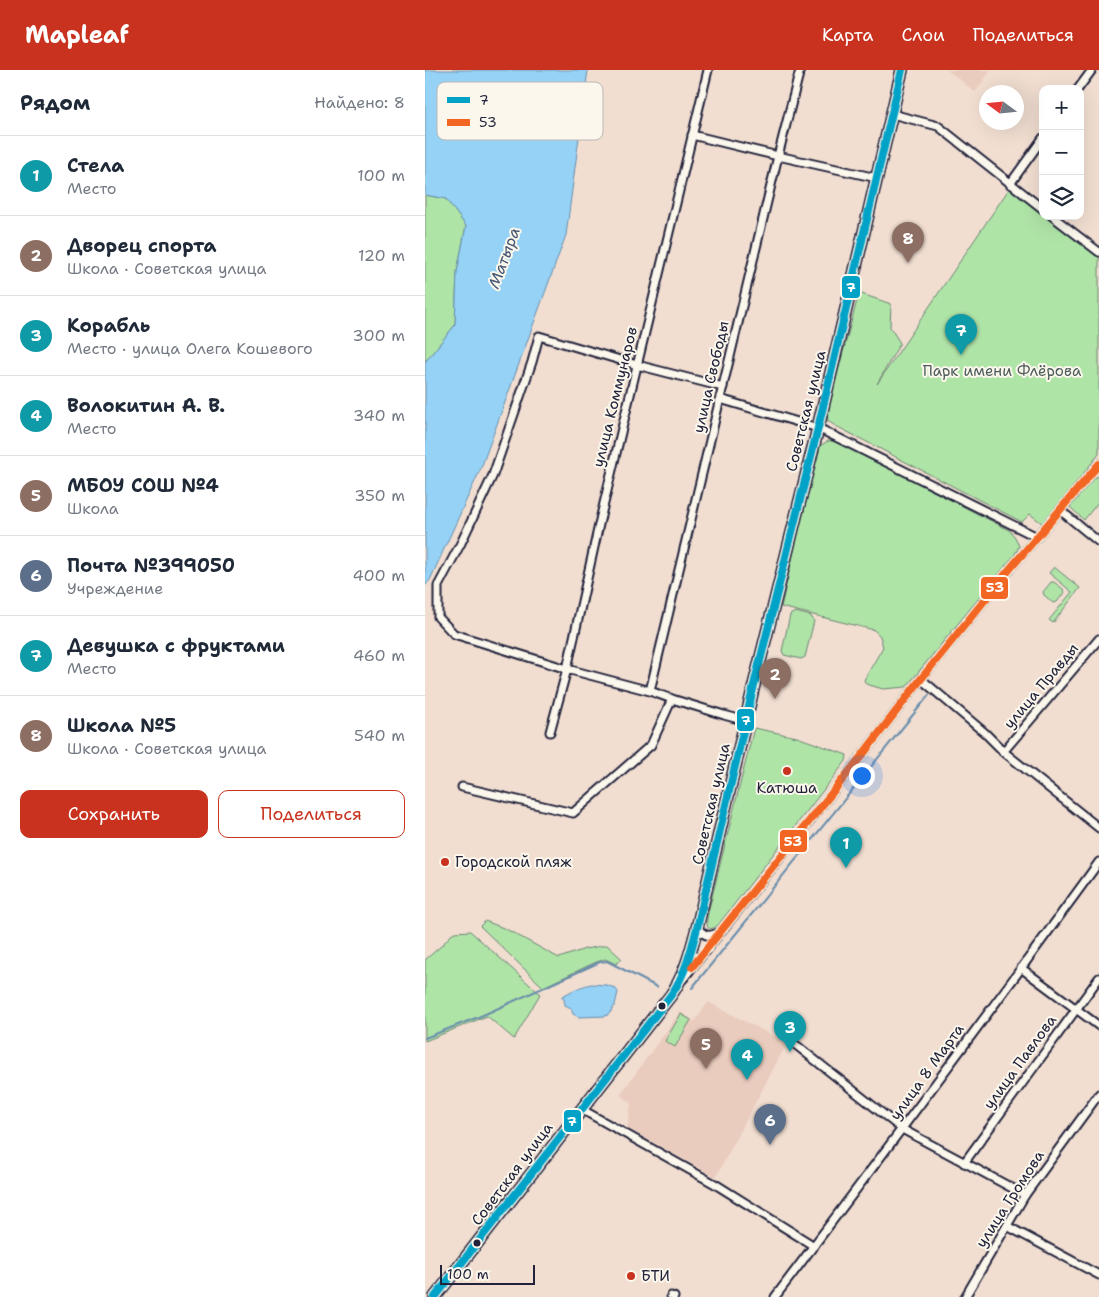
<!DOCTYPE html>
<html lang="ru">
<meta charset="utf-8">
<style>
body{margin:0;font-family:"Shantell Sans",sans-serif;background:#f2f2f3;color:#1f2937}
.controls{position:absolute;right:15px;top:15px;display:grid;overflow:hidden;border-radius:10px;box-shadow:0 5px 20px #0002}
.controls button{width:45px;height:45px;display:grid;place-items:center;padding:0;border:0;border-bottom:1px solid #e0e1e3;background:#fff;color:#1f2937;font:25px sans-serif}
.compass{position:absolute;left:554px;top:15px;width:45px;height:45px;border-radius:50%;background:#fff;box-shadow:0 5px 20px #0002;rotate:285deg}
.scale{position:absolute;left:15px;bottom:12px;width:95px;box-sizing:border-box;padding-left:5px;border:2px solid #22223b;border-top:0;font-size:14px;line-height:18px;white-space:nowrap;color:#22223b;-webkit-text-stroke:4px #fbf7ec;paint-order:stroke}
.you{position:absolute;left:436px;top:705px;width:18px;height:18px;margin:-12px;border:4px solid #fff;border-radius:50%;background:#1a73e8;box-shadow:0 0 0 8px #1a73e833}
.badge{display:grid;place-items:center;width:32px;height:32px;border-radius:50%;background:#c8321e;color:#fff;font-size:16px;font-weight:700}
.pin{position:absolute;translate:-50% -41px;filter:drop-shadow(0 1px 2px #0008)}
.pin::after{content:'';position:absolute;top:26px;width:18px;height:15px;background:inherit;clip-path:polygon(0 0,100% 0,50% 100%)}
.list{margin:0;padding:0;list-style:none}
h2{display:flex;justify-content:space-between;align-items:center;height:65px;margin:0;padding:0 20px;font-size:21px}
h2 small{font-size:16px;font-weight:400;color:#747a83}
.list li{display:grid;grid-template-columns:32px 1fr auto;gap:15px;align-items:center;box-sizing:border-box;height:80px;padding:0 20px;border-top:1px solid #e0e1e3}
.list b{display:block;font-size:19px;white-space:nowrap}
.list p{margin:0;font-size:16px;white-space:nowrap;color:#747a83}
.list em{font-size:16px;font-style:normal;color:#747a83}
.actions{display:flex;gap:10px;padding:15px 20px}
.actions a{flex:1;padding:11px 0;border:1px solid #c8321e;border-radius:10px;text-align:center;font-size:18px;color:#c8321e}
.actions .main{background:#c8321e;color:#fff}
.icon{flex:none;width:28px;height:28px;fill:none;stroke:currentColor;stroke-width:2;stroke-linecap:round;stroke-linejoin:round}
.map{position:relative;flex:none;width:674px;height:1227px;overflow:hidden}
header{display:flex;align-items:center;gap:30px;box-sizing:border-box;height:70px;padding:0 25px;background:#c8321e;color:#fff}
header strong{font-size:24px}
nav{display:flex;gap:28px;margin-inline-start:auto;font-size:18px}
main{display:flex}
aside{flex:1;background:#fff}
.map>svg:first-child{display:block}
.built{fill:#eaccbe}
.green{fill:#afe4a7;stroke:#688371}
.water{fill:#95d2f6;stroke:#678cab}
.lines{fill:none;stroke-linecap:round;stroke-linejoin:round}
.stream{stroke:#678cab;stroke-width:2}
.minor-casing{stroke:#22223b;stroke-width:11}
.secondary-casing{stroke:#22223b;stroke-width:14}
.minor{stroke:#fbf7ec;stroke-width:7}
.secondary{stroke:#fbf7ec;stroke-width:10}
.bus-1-casing{stroke:#fbf7ec;stroke-width:11}
.bus-2-casing{stroke:#fbf7ec;stroke-width:11}
.bus-1{stroke:#02a2c7;stroke-width:8}
.bus-2{stroke:#f26522;stroke-width:8}
.poi-dot{fill:#c8321e;stroke:#fbf7ec;stroke-width:2}
.bus-dot{fill:#22223b;stroke:#fbf7ec;stroke-width:2}
.labels{text-anchor:middle;dominant-baseline:central;stroke-width:4;stroke-linejoin:round;paint-order:stroke}
.park-label{font-size:15px;fill:#4c5c5b;stroke:#fbf7ec}
.street-label{font-size:15px;fill:#22223b;stroke:#fbf7ec}
.poi-label{font-size:15px;fill:#22223b;stroke:#fbf7ec;text-anchor:start}
.water-label{font-size:16px;font-style:italic;fill:#445773;stroke:#fbf7ec}
.key{fill:#fbf7ec;stroke:#bab7b7;stroke-width:1}
.key-label{font-size:14px;fill:#22223b}
.line-badge{stroke:#fbf7ec;stroke-width:2}
.badge-label{font-size:14px;text-anchor:middle;font-weight:bold;fill:#fff}
</style>
<header>
<strong>Mapleaf</strong>
<nav><a>Карта</a><a>Слои</a><a>Поделиться</a></nav>
</header>
<main>
<aside>
<h2>Рядом<small>Найдено: 8</small></h2>
<ul class="list">
<li><span class="badge" style="background:#0f9aa8">1</span><div><b>Стела</b><p>Место</p></div><em>100 m</em></li>
<li><span class="badge" style="background:#8d6e63">2</span><div><b>Дворец спорта</b><p>Школа · Советская улица</p></div><em>120 m</em></li>
<li><span class="badge" style="background:#0f9aa8">3</span><div><b>Корабль</b><p>Место · улица Олега Кошевого</p></div><em>300 m</em></li>
<li><span class="badge" style="background:#0f9aa8">4</span><div><b>Волокитин А. В.</b><p>Место</p></div><em>340 m</em></li>
<li><span class="badge" style="background:#8d6e63">5</span><div><b>МБОУ СОШ №4</b><p>Школа</p></div><em>350 m</em></li>
<li><span class="badge" style="background:#5c6f8a">6</span><div><b>Почта №399050</b><p>Учреждение</p></div><em>400 m</em></li>
<li><span class="badge" style="background:#0f9aa8">7</span><div><b>Девушка с фруктами</b><p>Место</p></div><em>460 m</em></li>
<li><span class="badge" style="background:#8d6e63">8</span><div><b>Школа №5</b><p>Школа · Советская улица</p></div><em>540 m</em></li>
</ul>
<div class="actions"><a class="main">Сохранить</a><a>Поделиться</a></div>
</aside>
<div class="map">
<svg width="674" height="1227" viewBox="0 0 674 1227">
<rect width="100%" height="100%" fill="#f1ded1"/>
<filter id="ink" filterUnits="userSpaceOnUse"><feTurbulence type="fractalNoise" baseFrequency=".02" numOctaves="2"/><feDisplacementMap in="SourceGraphic" scale="10" xChannelSelector="R" yChannelSelector="G"/><feConvolveMatrix kernelMatrix="1 2 1 2 8 2 1 2 1" color-interpolation-filters="sRGB"/></filter>
<g filter="url(#ink)">
<g class="built">
<path d="M 522,0 L 566,0 L 550,22 Z"/>
<path d="M 283,932 L 362,973 L 291,1107 L 202,1058 L 206,1033 L 195,1025 L 255,942 L 270,951 Z"/>
</g>
<g class="green">
<path d="M 586,116 L 618,141 L 618,146 L 625,146 L 674,185 L 674,384 L 618,454 L 605,444 L 597,452 L 409,355 L 403,351 L 402,342 L 434,223 L 466,234 L 465,257 L 475,273 L 452,314 Z"/>
<path d="M 0,125 L 21,129 L 41,156 L 32,202 L 30,255 L 0,292 Z"/>
<path d="M 403,371 L 411,371 L 584,460 L 590,467 L 594,476 L 590,484 L 481,617 L 458,619 L 441,614 L 439,610 L 458,577 L 455,566 L 449,560 L 356,537 L 393,377 Z"/>
<path d="M 670,407 L 674,407 L 674,431 L 659,450 L 645,437 Z"/>
<path d="M 629,497 L 655,518 L 628,553 L 624,550 L 647,522 L 624,503 Z"/>
<path d="M 626,512 L 629,512 L 638,519 L 639,523 L 632,532 L 628,533 L 619,525 L 618,522 Z"/>
<path d="M 370,542 L 386,546 L 389,551 L 380,587 L 376,589 L 359,585 L 357,581 L 365,545 Z"/>
<path d="M 329,658 L 372,667 L 422,685 L 421,691 L 293,855 C 276,868 283,842 285,835 Z"/>
<path d="M 60,851 L 81,859 L 134,888 L 160,879 L 182,875 L 197,889 L 191,894 L 180,889 L 169,893 L 118,917 L 55,856 Z"/>
<path d="M 45,861 L 115,924 L 89,969 L 62,946 L 0,971 L 0,890 L 16,876 L 29,862 Z"/>
<path d="M 256,944 L 266,950 L 250,977 L 240,971 Z"/>
</g>
<g class="water">
<path d="M 0,0 L 163,0 L 141,165 L 56,398 L 5,510 L 0,516 L 0,292 L 30,255 L 32,202 L 41,156 L 21,129 L 0,125 Z"/>
<path d="M 166,914 L 181,915 L 190,918 L 193,922 L 190,935 L 185,943 L 181,946 L 154,947 L 148,944 L 146,938 L 140,935 L 139,929 L 136,927 C 146,921 154,917 166,914 Z"/>
</g>
<g class="lines">
<g class="stream">
<path d="M 267,918 L 504,625"/>
<path d="M 0,968 L 56,946 L 175,892 L 182,891 L 232,917"/>
</g>
<g class="minor-casing">
<g id="minor">
<path d="M 653,19 L 667,0"/>
<path d="M 467,44 L 513,56 L 618,139"/>
<path d="M 267,65 L 353,86 L 452,108"/>
<path d="M 585,114 L 618,68"/>
<path d="M 627,146 L 674,182"/>
<path d="M 298,317 L 212,295 L 114,266 L 107,292 L 68,405 L 36,473 L 13,516 L 13,547 L 29,564 L 142,599 L 225,621 L 247,629 L 299,645 L 321,651"/>
<path d="M 295,329 L 393,358 L 612,467"/>
<path d="M 635,440 L 674,472"/>
<path d="M 496,609 L 560,663 L 579,682 L 674,758"/>
<path d="M 225,621 L 353,86 L 375,0"/>
<path d="M 125,662 L 142,599 L 175,450 L 283,0"/>
<path d="M 578,682 L 674,569"/>
<path d="M 37,717 L 148,743 L 226,675 L 247,629"/>
<path d="M 272,858 C 281,867 284,867 295,862"/>
<path d="M 596,898 L 674,956"/>
<path d="M 258,909 L 439,683 L 496,609 L 584,500 L 674,394"/>
<path d="M 371,975 L 477,1059 L 600,1125"/>
<path d="M 156,1039 L 290,1114 L 389,1176"/>
<path d="M 539,1093 L 674,908"/>
<path d="M 582,1156 L 674,1205"/>
<path d="M 246,1226 L 249,1227"/>
<path d="M 350,1227 C 459,1083 568,938 674,792"/>
<path d="M 540,1227 L 600,1125 L 674,1024"/>
</g>
</g>
<g class="secondary-casing">
<path id="secondary" d="M 10,1227 L 246,925 C 260,905 266,881 272,858 L 329,615 L 393,358 L 477,0"/>
</g>
<use href="#minor" class="minor"/>
<use href="#secondary" class="secondary"/>
<g class="bus-1-casing">
<path id="bus-1" d="M 10,1227 L 246,925 C 260,905 266,881 272,858 L 329,615 L 393,358 L 477,0"/>
</g>
<g class="bus-2-casing">
<path id="bus-2" d="M 267,897 L 439,683 L 496,609 L 584,500 L 674,394"/>
</g>
<use href="#bus-1" class="bus-1"/>
<use href="#bus-2" class="bus-2"/>
</g>
</g>
<g class="poi-dot">
<circle cx="362" cy="701" r="5"/>
<circle cx="20" cy="792" r="5"/>
<circle cx="206" cy="1206" r="5"/>
</g>
<g class="bus-dot">
<circle cx="237" cy="936" r="4.5"/>
<circle cx="52" cy="1173" r="4.5"/>
</g>
<g class="labels">
<g class="park-label">
<text x="577" y="301">Парк имени Флёрова</text>
</g>
<g class="street-label">
<text transform="translate(286 307) rotate(-77)">улица Свободы</text>
<text transform="translate(190 327) rotate(-76)">улица Коммунаров</text>
<text transform="translate(381 341) rotate(-76)">Советская улица</text>
<text transform="translate(616 616) rotate(-50)">улица Правды</text>
<text transform="translate(286 734) rotate(-77)">Советская улица</text>
<text transform="translate(595 992) rotate(-54)">улица Павлова</text>
<text transform="translate(502 1002) rotate(-54)">улица 8 Марта</text>
<text transform="translate(87 1104) rotate(-53)">Советская улица</text>
<text transform="translate(585 1129) rotate(-57)">улица Громова</text>
</g>
<g class="poi-label">
<text x="362" y="718" text-anchor="middle">Катюша</text>
<text x="30" y="792">Городской пляж</text>
<text x="216" y="1206">БТИ</text>
</g>
<g class="water-label">
<text transform="translate(79 188) rotate(-70)">Матыра</text>
</g>
</g>
<rect x="12" y="12" width="166" height="58" rx="8" class="key"/>
<rect x="22" y="27" width="23" height="6" fill="#02a2c7"/>
<rect x="22" y="49" width="23" height="7" fill="#f26522"/>
<g class="key-label">
<text x="54" y="35">7</text>
<text x="54" y="57">53</text>
</g>
<g class="line-badge">
<rect x="416" y="205" width="20" height="24" rx="5" fill="#02a2c7"/>
<rect x="555" y="506" width="29" height="24" rx="5" fill="#f26522"/>
<rect x="311" y="638" width="19" height="24" rx="5" fill="#02a2c7"/>
<rect x="354" y="759" width="29" height="24" rx="5" fill="#f26522"/>
<rect x="138" y="1039" width="19" height="24" rx="5" fill="#02a2c7"/>
</g>
<g class="badge-label">
<text x="426" y="222">7</text>
<text x="570" y="522">53</text>
<text x="321" y="655">7</text>
<text x="368" y="776">53</text>
<text x="147" y="1056">7</text>
</g>
</svg>
<div class="controls">
<button>+</button>
<button>−</button>
<button><svg class="icon" aria-label="layers" viewBox="0 0 24 24"><path d="M12 4l9 5-9 5-9-5zM3 14l9 5 9-5"/></svg></button>
</div>
<svg class="compass" viewBox="-18 -18 36 36"><path d="M0-13l5 13h-10z" fill="#e53935"/><path d="M0 13l5-13h-10z" fill="#747a83"/></svg>
<div class="scale">100 m</div>
<div class="you"></div>
<div class="pin badge" style="left:421px;top:798px;background:#0f9aa8">1</div>
<div class="pin badge" style="left:350px;top:629px;background:#8d6e63">2</div>
<div class="pin badge" style="left:365px;top:982px;background:#0f9aa8">3</div>
<div class="pin badge" style="left:322px;top:1010px;background:#0f9aa8">4</div>
<div class="pin badge" style="left:281px;top:999px;background:#8d6e63">5</div>
<div class="pin badge" style="left:345px;top:1075px;background:#5c6f8a">6</div>
<div class="pin badge" style="left:536px;top:285px;background:#0f9aa8">7</div>
<div class="pin badge" style="left:483px;top:193px;background:#8d6e63">8</div>
</div>
</main>
